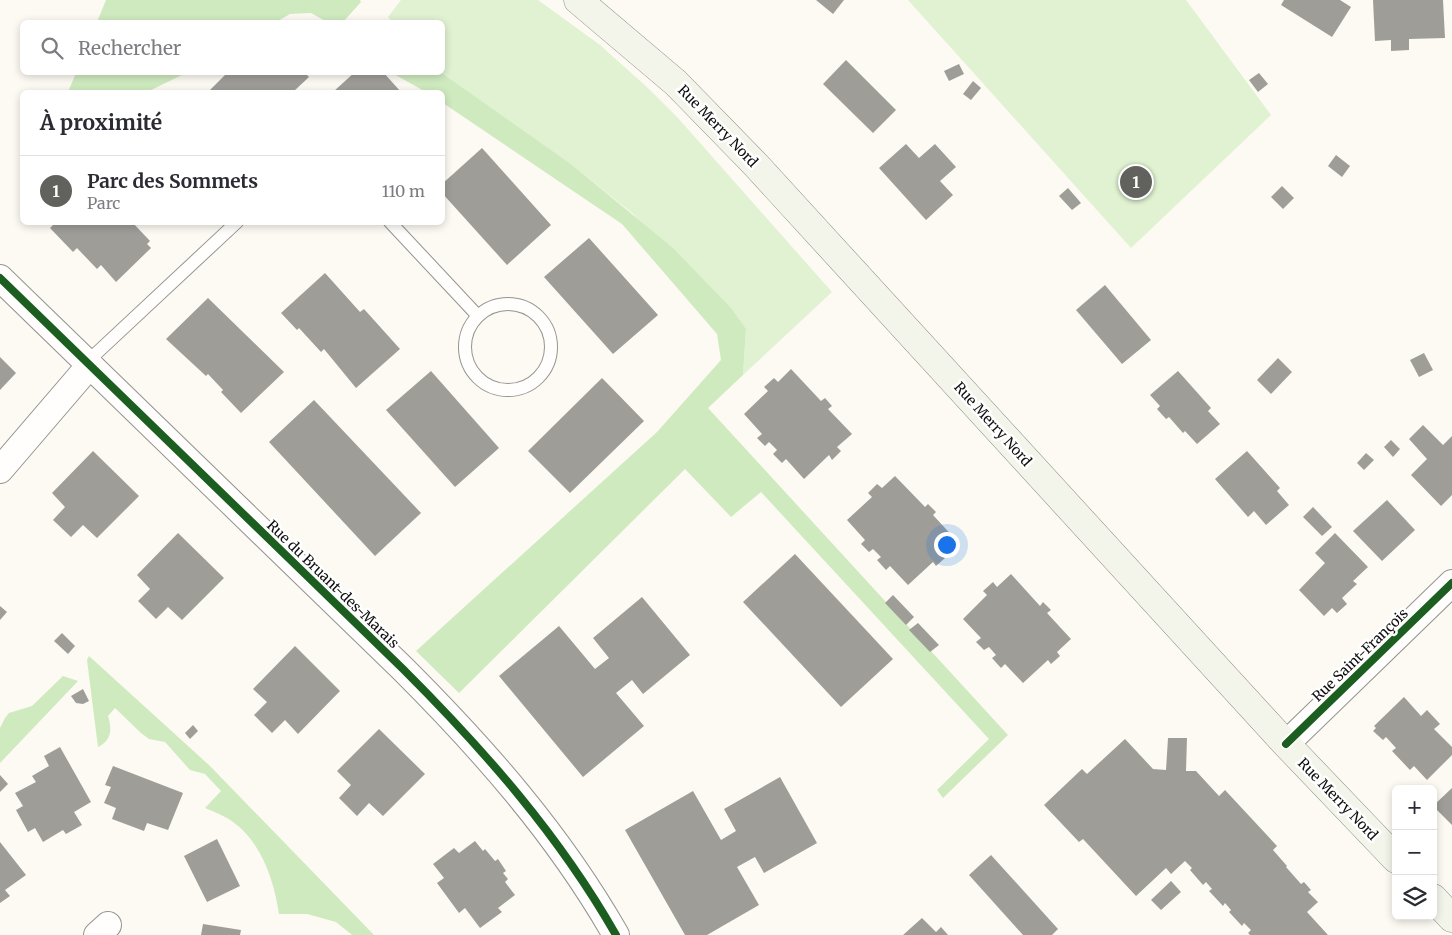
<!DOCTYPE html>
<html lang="fr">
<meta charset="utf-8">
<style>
body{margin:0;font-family:Merriweather,serif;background:#f2f2f3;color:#2b2b33}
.controls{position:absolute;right:15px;bottom:15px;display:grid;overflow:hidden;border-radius:8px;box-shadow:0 2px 8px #0003}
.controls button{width:45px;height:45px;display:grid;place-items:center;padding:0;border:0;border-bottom:1px solid #e1e1e2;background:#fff;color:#2b2b33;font:25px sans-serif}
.you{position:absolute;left:946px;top:544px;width:18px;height:18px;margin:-12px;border:4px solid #fff;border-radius:50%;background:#1a73e8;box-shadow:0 0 0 8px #1a73e833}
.badge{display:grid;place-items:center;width:32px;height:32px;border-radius:50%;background:#61615e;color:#fff;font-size:16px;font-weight:700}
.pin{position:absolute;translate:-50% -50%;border:2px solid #fff;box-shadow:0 1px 5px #0006}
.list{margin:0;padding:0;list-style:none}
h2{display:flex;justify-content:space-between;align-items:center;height:65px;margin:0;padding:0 20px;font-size:21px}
h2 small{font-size:16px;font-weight:400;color:#7c7c81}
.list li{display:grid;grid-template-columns:32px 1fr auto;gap:15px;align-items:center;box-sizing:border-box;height:70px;padding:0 20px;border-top:1px solid #e1e1e2}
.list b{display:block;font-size:19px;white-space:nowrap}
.list p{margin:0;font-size:16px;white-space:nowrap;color:#7c7c81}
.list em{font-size:16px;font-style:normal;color:#7c7c81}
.icon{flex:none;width:28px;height:28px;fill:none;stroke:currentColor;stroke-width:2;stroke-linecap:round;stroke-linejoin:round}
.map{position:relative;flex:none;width:1452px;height:935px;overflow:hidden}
.search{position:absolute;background:#fff;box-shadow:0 2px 8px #0003;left:20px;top:20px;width:425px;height:55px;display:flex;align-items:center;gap:12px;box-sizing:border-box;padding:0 18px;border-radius:8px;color:#7c7c81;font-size:19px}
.panel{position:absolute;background:#fff;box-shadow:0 2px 8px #0003;left:20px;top:90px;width:425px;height:135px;border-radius:8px}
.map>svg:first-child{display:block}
.green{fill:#e0f2d2}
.forest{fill:#cfeabf}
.building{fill:#9f9d98}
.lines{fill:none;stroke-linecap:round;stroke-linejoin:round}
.service-casing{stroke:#959491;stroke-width:14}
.minor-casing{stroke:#959491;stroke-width:28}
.secondary-casing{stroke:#8c8b87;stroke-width:29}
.service{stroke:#fffefd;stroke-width:12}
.minor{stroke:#fffefd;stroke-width:26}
.secondary{stroke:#f4f5ea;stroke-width:28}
.cycleway-casing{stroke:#fff;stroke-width:11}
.cycleway{stroke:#1b5e20;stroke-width:8}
.labels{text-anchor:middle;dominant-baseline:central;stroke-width:5;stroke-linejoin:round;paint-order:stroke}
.street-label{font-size:14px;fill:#0e0e0e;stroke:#fff}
</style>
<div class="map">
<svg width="1452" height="935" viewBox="0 0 1452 935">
<rect width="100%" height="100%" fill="#fcfaf2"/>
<g class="green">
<path d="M 401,0 L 538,0 L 600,45 L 649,89 L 678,118 L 832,292 L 743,375 L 746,329 L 633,214 L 571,164 L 442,73 L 442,22 L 392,22 L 388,17 Z"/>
<path d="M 908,0 L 1186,0 L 1271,115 L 1131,248 Z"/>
</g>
<g class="forest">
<path d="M 106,0 L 360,0 L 361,2 L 343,22 L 327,22 L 311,13 L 290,14 L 276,22 L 97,22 Z"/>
<path d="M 76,73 L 76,72 L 186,73 L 147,92 L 68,92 Z"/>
<path d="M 392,73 L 442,73 L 571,164 L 673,248 L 731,308 L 746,329 L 743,375 L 708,408 L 1008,735 L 943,798 L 937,790 L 989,739 L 761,492 L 731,517 L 685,469 L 459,693 L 416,651 L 657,432 L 721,360 L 717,334 L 622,224 L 443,103 L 442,92 L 426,92 Z"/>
<path d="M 89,656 L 210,766 L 374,935 L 352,935 L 336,922 L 307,914 L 279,914 C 274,881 262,843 233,822 C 225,816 214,812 205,808 L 221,791 L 205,774 L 190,770 L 165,742 L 149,739 L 141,733 L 115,708 L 108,716 C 112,729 112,740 98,747 L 87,660 Z"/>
<path d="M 63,676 L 78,681 L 0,763 L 0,728 L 5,718 L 9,713 L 32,706 Z"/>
</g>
<g class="building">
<path d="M 816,0 L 844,0 L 833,14 Z"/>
<path d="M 1284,0 L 1340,0 L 1351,7 L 1332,37 L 1281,5 Z"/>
<path d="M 1373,0 L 1443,0 L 1445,38 L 1409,39 L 1409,50 L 1391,51 L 1391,40 L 1375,41 Z"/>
<path d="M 846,60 L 896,110 L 873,133 L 823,84 Z"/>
<path d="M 959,64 L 964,74 L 949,81 L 944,71 Z"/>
<path d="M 228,72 L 304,72 L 309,77 L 293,92 L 208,92 Z"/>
<path d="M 355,72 L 383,72 L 401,92 L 333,92 Z"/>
<path d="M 1259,73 L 1268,84 L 1258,92 L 1249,80 Z"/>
<path d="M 973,81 L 981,88 L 971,100 L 963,94 Z"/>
<path d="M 906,144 L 919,158 L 935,144 L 956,167 L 940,181 L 953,195 L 926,220 L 879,168 Z"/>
<path d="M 482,148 L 551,225 L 507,265 L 442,193 L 442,184 Z"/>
<path d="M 1336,155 L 1350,166 L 1342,177 L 1328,166 Z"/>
<path d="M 1282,186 L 1294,198 L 1283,209 L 1271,197 Z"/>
<path d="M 1068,188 L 1081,203 L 1072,210 L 1059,196 Z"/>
<path d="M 50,222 L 132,222 L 150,241 L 147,244 L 151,248 L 116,282 L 101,265 L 97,269 L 77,248 L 73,252 L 50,228 L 53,225 Z"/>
<path d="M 589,238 L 658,315 L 613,354 L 544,277 Z"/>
<path d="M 325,273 L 360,312 L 364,309 L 400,349 L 356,388 L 324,349 L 321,352 L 299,328 L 297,330 L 281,313 Z"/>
<path d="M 1105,285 L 1151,340 L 1122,364 L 1076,310 Z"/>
<path d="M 208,298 L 284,372 L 241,413 L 221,392 L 223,390 L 208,374 L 206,376 L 166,339 Z"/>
<path d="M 1424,353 L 1433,370 L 1419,377 L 1410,360 Z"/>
<path d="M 0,357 L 16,373 L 0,390 Z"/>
<path d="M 1278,358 L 1292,372 L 1271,394 L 1257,380 Z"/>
<path d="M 791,369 L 821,401 L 825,398 L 832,406 L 828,409 L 852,434 L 837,447 L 841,451 L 832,460 L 829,455 L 804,479 L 786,459 L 782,463 L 773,454 L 777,450 L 769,442 L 765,446 L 757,438 L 762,434 L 744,414 L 768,391 L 764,387 L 774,378 L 778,382 Z"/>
<path d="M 431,371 L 499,448 L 455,487 L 386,410 Z"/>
<path d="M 1178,371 L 1211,408 L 1208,411 L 1220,424 L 1197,444 L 1185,431 L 1183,433 L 1169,417 L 1166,419 L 1157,409 L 1160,406 L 1150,395 Z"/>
<path d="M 602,378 L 644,421 L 570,493 L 528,451 Z"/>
<path d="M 314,400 L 421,513 L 375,556 L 269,442 Z"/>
<path d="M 1423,425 L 1443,445 L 1452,436 L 1452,495 L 1441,506 L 1411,475 L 1427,459 L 1409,439 Z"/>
<path d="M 1391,440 L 1400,449 L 1393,457 L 1384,447 Z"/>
<path d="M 93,451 L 139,496 L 97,538 L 83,525 L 71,537 L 53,520 L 65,507 L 52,493 Z"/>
<path d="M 1247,451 L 1280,488 L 1277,491 L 1289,505 L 1266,525 L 1254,511 L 1248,517 L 1215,479 Z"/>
<path d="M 1366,453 L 1374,460 L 1364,470 L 1357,463 Z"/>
<path d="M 895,476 L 925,507 L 928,504 L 936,512 L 933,515 L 956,540 L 941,554 L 945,558 L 936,566 L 933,562 L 908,585 L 890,566 L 886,570 L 877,560 L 881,557 L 873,549 L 869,552 L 861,544 L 865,540 L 847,520 L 872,497 L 868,493 L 877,484 L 882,488 Z"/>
<path d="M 1387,500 L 1415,530 L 1382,561 L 1353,531 Z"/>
<path d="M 1313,507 L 1332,527 L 1322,536 L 1303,517 Z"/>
<path d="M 178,533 L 224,578 L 182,620 L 168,607 L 156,619 L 138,601 L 150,589 L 137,575 Z"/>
<path d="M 1335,533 L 1368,567 L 1353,581 L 1357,584 L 1342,598 L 1347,604 L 1337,613 L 1332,608 L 1324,616 L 1299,590 L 1325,563 L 1315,553 Z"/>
<path d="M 795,554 L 893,659 L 841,707 L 743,602 Z"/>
<path d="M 1011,574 L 1040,606 L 1043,602 L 1051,610 L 1047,613 L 1071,639 L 1057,652 L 1060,656 L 1051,664 L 1048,660 L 1023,683 L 1005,664 L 1001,668 L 992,658 L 996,655 L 989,647 L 984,650 L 976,642 L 981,638 L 963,619 L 987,595 L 983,591 L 993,582 L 997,587 Z"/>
<path d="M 893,595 L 914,617 L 906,625 L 885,603 Z"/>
<path d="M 642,597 L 690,655 L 643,694 L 632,680 L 616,693 L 644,726 L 583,777 L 499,676 L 559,626 L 595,669 L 609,658 L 593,638 Z"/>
<path d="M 0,606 L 7,612 L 0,620 Z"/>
<path d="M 918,623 L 939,645 L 930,652 L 909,630 Z"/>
<path d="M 62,633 L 75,646 L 68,654 L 54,641 Z"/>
<path d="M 295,646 L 340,691 L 298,734 L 285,720 L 272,733 L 254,715 L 267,702 L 253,689 Z"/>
<path d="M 83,689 L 89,701 L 83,704 L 76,703 L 71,696 Z"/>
<path d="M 1404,697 L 1421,716 L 1427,710 L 1440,724 L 1434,729 L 1452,747 L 1452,755 L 1427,780 L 1414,766 L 1410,770 L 1392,751 L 1396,748 L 1386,737 L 1383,740 L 1373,731 L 1376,728 L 1374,726 Z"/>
<path d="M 193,725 L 198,731 L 190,739 L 185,733 Z"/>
<path d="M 379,729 L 425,774 L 383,816 L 369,803 L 357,816 L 339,798 L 351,785 L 337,771 Z"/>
<path d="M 1168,738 L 1187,738 L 1186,771 L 1196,771 L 1219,796 L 1225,790 L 1277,846 L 1273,850 L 1287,866 L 1286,867 L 1301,884 L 1304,882 L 1311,890 L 1308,892 L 1318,902 L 1307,912 L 1328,935 L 1250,935 L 1248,933 L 1251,930 L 1244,923 L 1242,926 L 1229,912 L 1231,910 L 1225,903 L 1223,906 L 1209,891 L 1212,889 L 1206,882 L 1203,885 L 1190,870 L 1192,868 L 1185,861 L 1171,874 L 1166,868 L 1136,896 L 1083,839 L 1079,842 L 1044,805 L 1082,769 L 1087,774 L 1125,739 L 1153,769 L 1166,770 Z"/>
<path d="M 60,747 L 91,802 L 74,812 L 82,825 L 66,834 L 63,830 L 43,842 L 35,828 L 28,832 L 16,810 L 23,806 L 15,793 L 36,782 L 32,776 L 49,766 L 44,756 Z"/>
<path d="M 113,766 L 183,793 L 168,830 L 147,823 L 144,831 L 112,819 L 116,808 L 104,803 L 111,787 L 105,785 Z"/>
<path d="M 0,775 L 8,784 L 0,792 Z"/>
<path d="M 780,777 L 817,843 L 764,873 L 755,857 L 737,867 L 759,905 L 707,935 L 685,935 L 625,830 L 693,791 L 721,840 L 736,831 L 724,809 Z"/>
<path d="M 1452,788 L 1452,825 L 1433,806 Z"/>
<path d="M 217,839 L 240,886 L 207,902 L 184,856 Z"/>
<path d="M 475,841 L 483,851 L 485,849 L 495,861 L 498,859 L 506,871 L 503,873 L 508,879 L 505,882 L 515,895 L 498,908 L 502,912 L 480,928 L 465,908 L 459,913 L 437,883 L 444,878 L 433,864 L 454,848 L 459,853 Z"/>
<path d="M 0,842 L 26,875 L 5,890 L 10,896 L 0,903 Z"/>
<path d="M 991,855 L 1058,929 L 1052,935 L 1023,935 L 969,875 Z"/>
<path d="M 1171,881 L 1181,892 L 1161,910 L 1151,900 Z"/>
<path d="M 922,918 L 936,932 L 941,927 L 948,935 L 903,935 Z"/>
<path d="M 203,924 L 241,930 L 240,935 L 201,935 Z"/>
</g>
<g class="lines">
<g class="service-casing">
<g id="service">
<path d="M 390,222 L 478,316"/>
<circle cx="508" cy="347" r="43"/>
<path d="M 87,362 L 237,222"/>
</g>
</g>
<g class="minor-casing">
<g id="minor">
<path d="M 0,278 L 403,669 C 484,750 559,835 616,935"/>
<path d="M 0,470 L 90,365"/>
<path d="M 1286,744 L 1452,583"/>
<path d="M 97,935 L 108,925"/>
</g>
</g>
<g class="secondary-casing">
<g id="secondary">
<path d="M 578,0 L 676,83 L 755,164 L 1286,744 L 1396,859"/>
<path d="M 1433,898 L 1452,918"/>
</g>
</g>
<use href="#service" class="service"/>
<use href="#minor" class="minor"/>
<use href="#secondary" class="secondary"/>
<g class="cycleway-casing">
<g id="cycleway">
<path d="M 0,278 L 403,669 C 484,750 559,835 616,935"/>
<path d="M 1286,744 L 1452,583"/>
</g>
</g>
<use href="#cycleway" class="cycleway"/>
</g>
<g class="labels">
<g class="street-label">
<text transform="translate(718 126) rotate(46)">Rue Merry Nord</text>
<text transform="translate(993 424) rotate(48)">Rue Merry Nord</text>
<text transform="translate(333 584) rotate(44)">Rue du Bruant-des-Marais</text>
<text transform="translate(1360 655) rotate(-44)">Rue Saint-François</text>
<text transform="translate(1338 799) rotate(46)">Rue Merry Nord</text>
</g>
</g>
</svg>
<div class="controls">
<button>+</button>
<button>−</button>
<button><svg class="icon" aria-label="layers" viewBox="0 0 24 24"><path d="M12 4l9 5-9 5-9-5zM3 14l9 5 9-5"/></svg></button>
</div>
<div class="you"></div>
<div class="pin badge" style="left:1136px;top:182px">1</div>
<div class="search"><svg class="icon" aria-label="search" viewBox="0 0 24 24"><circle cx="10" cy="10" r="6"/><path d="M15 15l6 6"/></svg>Rechercher</div>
<section class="panel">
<h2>À proximité<small></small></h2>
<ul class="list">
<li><span class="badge">1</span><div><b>Parc des Sommets</b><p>Parc</p></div><em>110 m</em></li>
</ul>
</section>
</div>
